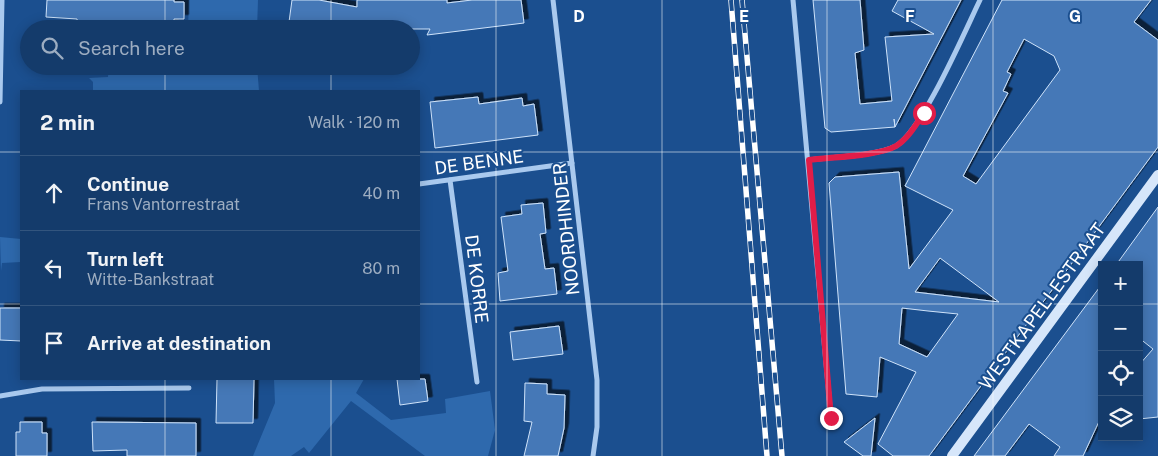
<!DOCTYPE html>
<meta charset="utf-8">
<style>
body{margin:0;font-family:"Public Sans",sans-serif;background:#1d4271;color:#f1f3f6}
.controls{position:absolute;right:15px;bottom:15px;display:grid;overflow:hidden;border-radius:0px;box-shadow:0 2px 12px #0003}
.controls button{width:45px;height:45px;display:grid;place-items:center;padding:0;border:0;border-bottom:1px solid #33557e;background:#143b6b;color:#f1f3f6;font:25px sans-serif}
.stop{position:absolute;width:15px;height:15px;margin:-11px;border:4px solid #e11d48;border-radius:50%;background:#fff}
.stop.end{background:#e11d48;border-color:#fff;box-shadow:0 1px 5px #0008}
.list{margin:0;padding:0;list-style:none}
h2{display:flex;justify-content:space-between;align-items:center;height:65px;margin:0;padding:0 20px;font-size:21px}
h2 small{font-size:16px;font-weight:400;color:#9dadc1}
.list li{display:grid;grid-template-columns:32px 1fr auto;gap:15px;align-items:center;box-sizing:border-box;height:75px;padding:0 20px;border-top:1px solid #33557e}
.list b{display:block;font-size:19px;white-space:nowrap}
.list p{margin:0;font-size:16px;white-space:nowrap;color:#9dadc1}
.list em{font-size:16px;font-style:normal;color:#9dadc1}
.icon{flex:none;width:28px;height:28px;fill:none;stroke:currentColor;stroke-width:2;stroke-linecap:round;stroke-linejoin:round}
.map{position:relative;flex:none;width:1158px;height:456px;overflow:hidden}
.search{position:absolute;background:#143b6b;box-shadow:0 2px 12px #0003;left:20px;top:20px;width:400px;height:55px;display:flex;align-items:center;gap:12px;box-sizing:border-box;padding:0 18px;border-radius:28px;color:#9dadc1;font-size:19px}
.panel{position:absolute;background:#143b6b;box-shadow:0 2px 12px #0003;left:20px;top:90px;width:400px;height:290px;border-radius:0px}
.map>svg:first-child{display:block}
.green{fill:#2e69ad}
.building{fill:#4478b7;stroke:#cfe3fa;fill-rule:evenodd;filter:url(#shadow)}
.lines{fill:none;stroke-linecap:round;stroke-linejoin:round}
.street{stroke:#a9c9ee;stroke-width:5}
.secondary{stroke:#d6e6fa;stroke-width:10}
.rail-casing{stroke:#fff;stroke-width:5.5}
.rail{stroke:#1b4f8f;stroke-width:4;stroke-dasharray:11;stroke-linecap:butt}
.route{stroke:#e11d48;stroke-width:6}
.grid{fill:none;stroke:#fff;stroke-width:1;stroke-opacity:0.55}
.labels{text-anchor:middle;dominant-baseline:central;stroke-width:4;stroke-linejoin:round;paint-order:stroke}
.street-label{font-size:18px;fill:#fff;stroke:#1b4f8f}
.grid-label{font-size:16px;text-anchor:middle;font-weight:bold;fill:#fff;stroke:#1b4f8f;stroke-width:4;stroke-linejoin:round;paint-order:stroke}
</style>
<div class="map">
<svg width="1158" height="456" viewBox="0 0 1158 456">
<defs>
<filter id="shadow"><feDropShadow dx="4.5" dy="-4.5" stdDeviation="0" flood-color="#0009"/></filter>
</defs>
<rect width="100%" height="100%" fill="#1b4f8f"/>
<g class="green">
<path d="M 189,0 L 258,0 L 257,29 L 188,29 Z"/>
<path d="M 109,66 L 257,66 L 259,91 L 93,91 L 93,82 L 89,78 L 108,77 Z"/>
<path d="M 0,237 L 21,239 L 21,262 L 2,263 L 1,271 Z"/>
<path d="M 274,379 L 364,379 L 356,393 L 391,420 L 446,413 L 445,399 L 490,391 L 495,430 L 488,456 L 425,456 L 351,401 L 309,453 L 304,447 L 291,456 L 253,456 L 275,403 Z"/>
</g>
<g class="building">
<path d="M 47,0 L 174,0 L 174,2 L 184,2 L 184,19 L 174,19 L 173,29 L 79,29 L 77,19 L 46,17 Z"/>
<path d="M 292,0 L 319,0 L 357,7 L 357,0 L 447,0 L 447,3 L 472,0 L 521,0 L 524,23 L 427,35 L 430,29 L 327,29 L 289,22 Z"/>
<path d="M 813,0 L 860,0 L 864,50 L 855,53 L 860,104 L 892,101 L 885,37 L 934,34 L 892,11 L 898,0 L 961,0 L 895,127 L 894,119 L 895,127 L 831,132 L 825,128 Z"/>
<path d="M 1002,0 L 1151,0 L 1134,22 L 1158,40 L 1158,147 L 929,456 L 893,456 L 878,444 L 916,372 L 880,357 L 877,397 L 846,394 L 829,183 L 835,177 L 899,172 L 909,269 L 953,210 L 905,186 ZM 1024,39 L 1054,56 L 1060,70 L 976,184 L 963,176 L 1008,93 L 1003,91 L 1011,74 L 1007,72 ZM 940,258 L 999,302 L 915,292 ZM 902,308 L 928,311 L 958,314 L 927,357 L 899,344 Z"/>
<path d="M 478,97 L 479,104 L 522,98 L 523,106 L 534,104 L 538,135 L 435,148 L 430,102 Z"/>
<path d="M 543,203 L 546,233 L 540,234 L 545,269 L 554,268 L 557,294 L 500,301 L 498,273 L 508,271 L 501,217 L 522,214 L 521,205 Z"/>
<path d="M 1158,207 L 1158,417 L 1139,419 L 1139,365 L 1153,349 L 1139,338 L 1139,265 L 1116,265 Z"/>
<path d="M 1102,284 L 1102,415 L 1083,456 L 1054,456 L 1060,447 L 1029,424 L 1005,456 L 974,456 Z"/>
<path d="M 0,308 L 21,308 L 21,341 L 0,340 Z"/>
<path d="M 559,326 L 563,354 L 513,360 L 510,332 Z"/>
<path d="M 217,379 L 254,379 L 253,423 L 216,423 Z"/>
<path d="M 397,379 L 425,379 L 428,401 L 400,405 Z"/>
<path d="M 525,383 L 547,384 L 547,394 L 565,395 L 564,428 L 558,456 L 524,456 L 532,422 L 524,421 Z"/>
<path d="M 875,418 L 871,456 L 863,456 L 844,442 Z"/>
<path d="M 20,422 L 42,422 L 42,433 L 47,433 L 47,456 L 16,456 L 16,432 L 20,432 Z"/>
<path d="M 92,422 L 196,423 L 196,456 L 127,456 L 127,450 L 93,451 Z"/>
</g>
<g class="lines">
<g class="street">
<path d="M 553,0 L 597,380 L 597,427 L 593,456"/>
<path d="M 793,0 L 831,418"/>
<path d="M 0,102 L 2,0"/>
<path d="M 809,160 C 831,157 877,156 896,146 C 922,131 965,31 980,0"/>
<path d="M 450,180 L 477,382"/>
<path d="M 419,184 L 572,163"/>
<path d="M 0,396 L 42,389 L 189,388"/>
</g>
<path class="secondary" d="M 952,456 L 1158,175"/>
<g class="rail-casing">
<g id="rail">
<path d="M 731,0 L 767,456"/>
<path d="M 742,0 L 782,456"/>
</g>
</g>
<use href="#rail" class="rail"/>
</g>
<g class="lines">
<path class="route" d="M 831,418 L 809,160 C 831,157 879,156 896,146 C 908,139 916,124 924,113"/>
</g>
<path class="grid" d="M 165,0 L 165,29M 331,0 L 331,29M 496,0 L 496,456M 662,0 L 662,456M 827,0 L 827,456M 993,0 L 993,456M 165,66 L 165,91M 331,66 L 331,91M 0,152 L 21,152M 419,152 L 1158,152M 0,304 L 21,304M 419,304 L 1102,304M 1139,304 L 1158,304M 165,379 L 165,456M 331,379 L 331,456"/>
<g class="labels">
<g class="street-label">
<text transform="translate(479 162) rotate(-8)">DE BENNE</text>
<text transform="translate(566 229) rotate(-96)">NOORDHINDER</text>
<text transform="translate(477 279) rotate(83)">DE KORRE</text>
<text transform="translate(1042 306) rotate(-54)">WESTKAPELLESTRAAT</text>
</g>
</g>
<g class="grid-label">
<text x="579" y="22">D</text>
<text x="744" y="22">E</text>
<text x="910" y="22">F</text>
<text x="1075" y="22">G</text>
</g>
</svg>
<div class="controls">
<button>+</button>
<button>−</button>
<button><svg class="icon" aria-label="locate" viewBox="0 0 24 24"><circle cx="12" cy="12" r="6"/><path d="M12 2v4M12 18v4M2 12h4M18 12h4"/></svg></button>
<button><svg class="icon" aria-label="layers" viewBox="0 0 24 24"><path d="M12 4l9 5-9 5-9-5zM3 14l9 5 9-5"/></svg></button>
</div>
<div class="stop" style="left:924px;top:113px"></div>
<div class="stop end" style="left:831px;top:418px"></div>
<div class="search"><svg class="icon" aria-label="search" viewBox="0 0 24 24"><circle cx="10" cy="10" r="6"/><path d="M15 15l6 6"/></svg>Search here</div>
<section class="panel">
<h2>2 min<small>Walk · 120 m</small></h2>
<ul class="list">
<li><svg class="icon" aria-label="ahead" viewBox="0 0 24 24"><path d="M12 20V5M6 11l6-6 6 6"/></svg><div><b>Continue</b><p>Frans Vantorrestraat</p></div><em>40 m</em></li>
<li><svg class="icon" aria-label="left" viewBox="0 0 24 24"><path d="M17 20v-9H6M10 6l-5 5 5 5"/></svg><div><b>Turn left</b><p>Witte-Bankstraat</p></div><em>80 m</em></li>
<li><svg class="icon" aria-label="arrive" viewBox="0 0 24 24"><path d="M6 21V4h12l-3 4 3 4H6"/></svg><div><b>Arrive at destination</b></div></li>
</ul>
</section>
</div>
